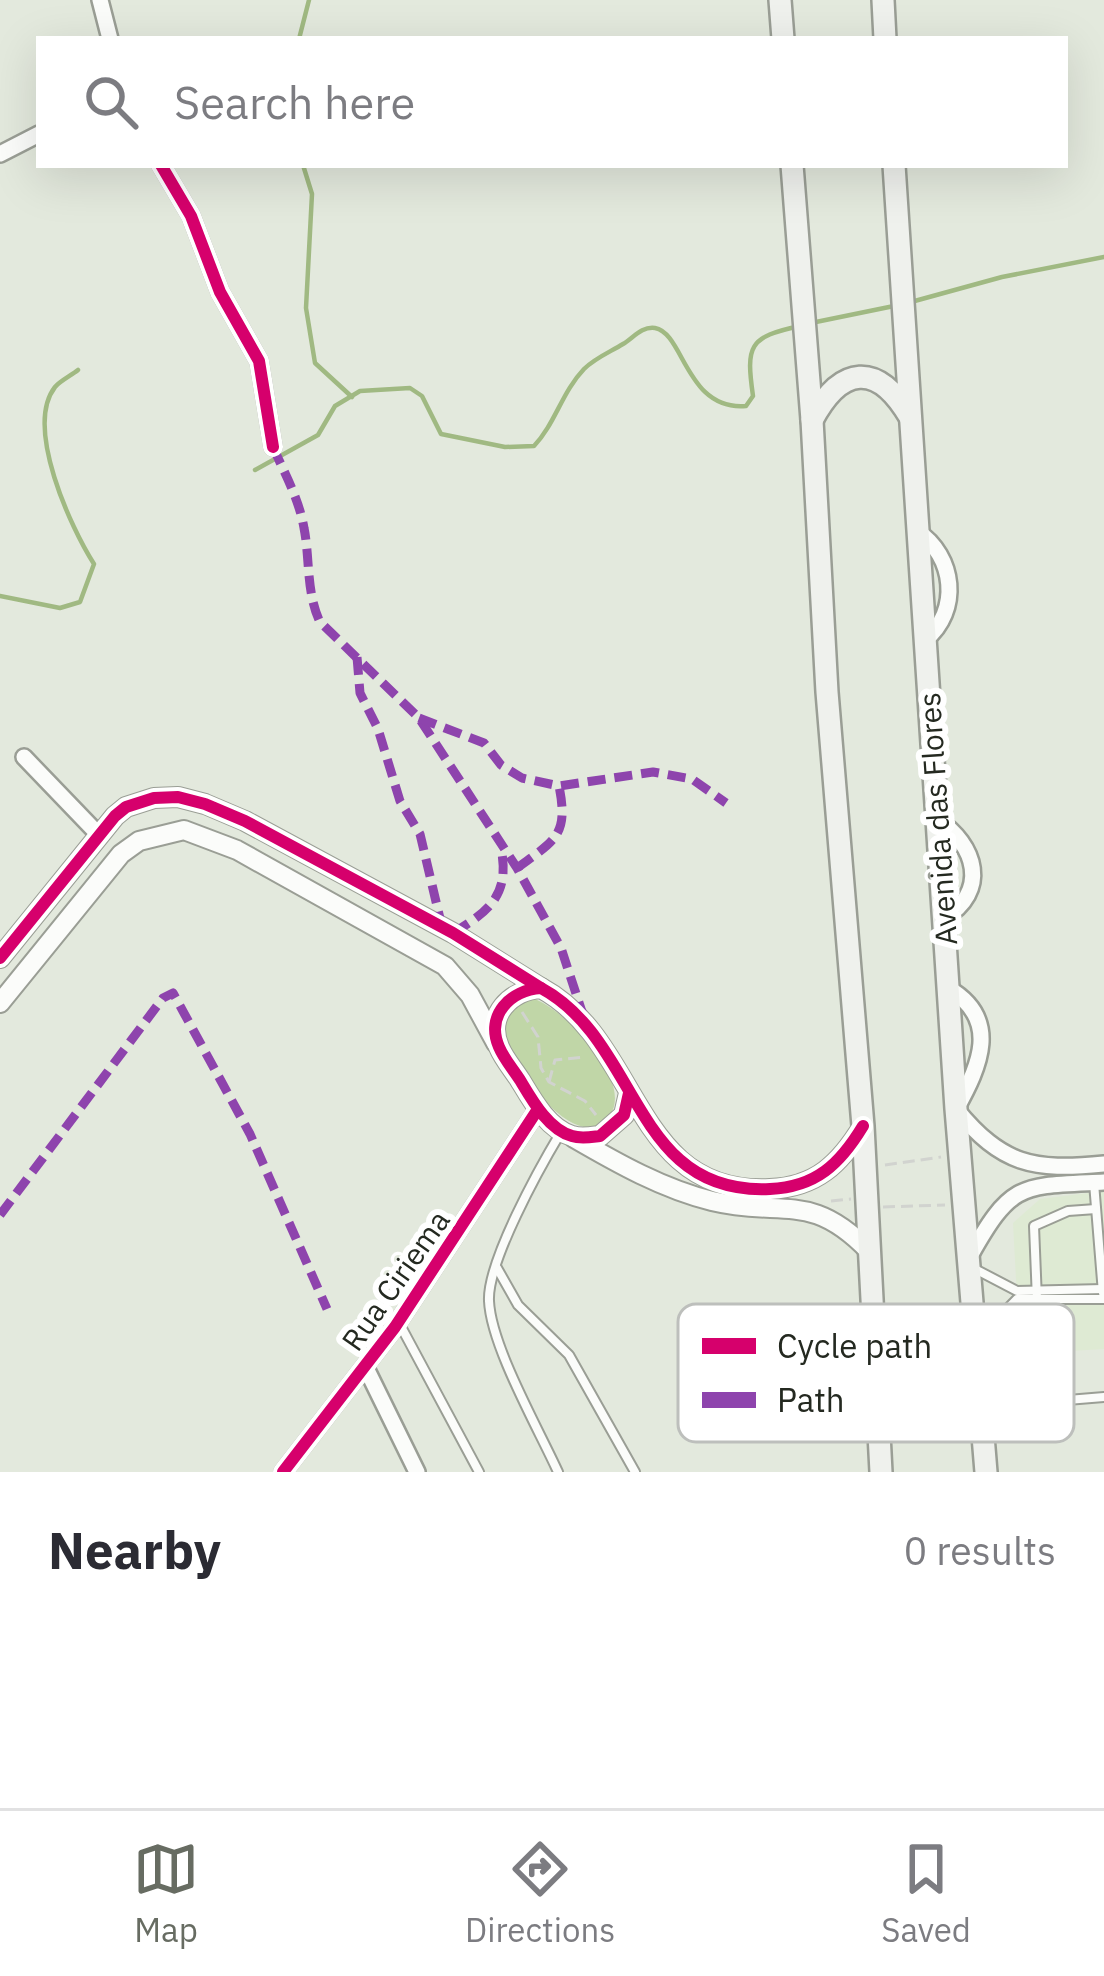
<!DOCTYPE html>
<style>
body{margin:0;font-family:"IBM Plex Sans",sans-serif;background:#f2f2f3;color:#2b2b33}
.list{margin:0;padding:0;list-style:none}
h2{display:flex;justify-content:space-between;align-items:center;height:156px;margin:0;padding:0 48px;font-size:51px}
h2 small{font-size:39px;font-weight:400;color:#7c7c81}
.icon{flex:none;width:66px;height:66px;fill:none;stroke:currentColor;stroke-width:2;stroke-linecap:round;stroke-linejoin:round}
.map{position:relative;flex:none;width:1104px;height:1472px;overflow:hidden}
.search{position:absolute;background:#fff;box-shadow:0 12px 48px #0002;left:36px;right:36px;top:36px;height:132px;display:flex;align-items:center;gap:30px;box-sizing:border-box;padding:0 42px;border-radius:0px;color:#7c7c81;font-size:45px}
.sheet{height:336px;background:#fff}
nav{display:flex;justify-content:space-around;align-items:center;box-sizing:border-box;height:168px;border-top:3px solid #e1e1e2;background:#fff;font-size:33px;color:#7c7c81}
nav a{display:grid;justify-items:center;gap:6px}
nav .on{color:#676c62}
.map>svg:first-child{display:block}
.built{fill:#deead3}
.green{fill:#c0d6a7}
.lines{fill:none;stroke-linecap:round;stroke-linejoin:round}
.stream{stroke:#a0b982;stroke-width:4.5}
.service-casing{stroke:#9a9e95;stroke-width:12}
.minor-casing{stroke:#9a9e95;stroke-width:20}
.tertiary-casing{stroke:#9a9e95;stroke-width:22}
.secondary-casing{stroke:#9a9e95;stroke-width:26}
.path{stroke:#d1d3cf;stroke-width:3;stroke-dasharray:12 6;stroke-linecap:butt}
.service{stroke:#fbfcfa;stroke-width:8}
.minor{stroke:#fbfcfa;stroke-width:15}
.tertiary{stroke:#fbfcfa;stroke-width:18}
.secondary{stroke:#eff1ed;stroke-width:21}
.quiet{stroke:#8e44ad;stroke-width:9;stroke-dasharray:18 9;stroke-linecap:butt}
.cycleway-casing{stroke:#fff;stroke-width:20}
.cycleway{stroke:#d6006c;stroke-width:12}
.labels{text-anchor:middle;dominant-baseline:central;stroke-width:12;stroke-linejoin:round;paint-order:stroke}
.street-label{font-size:30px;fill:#242920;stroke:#fff}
.key{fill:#fff;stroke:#bdbfbc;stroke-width:3}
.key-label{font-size:33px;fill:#242920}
</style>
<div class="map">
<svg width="1104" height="1472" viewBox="0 0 1104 1472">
<rect width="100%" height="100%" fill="#e3e9dd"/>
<path class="built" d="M 1104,1191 L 1104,1349 L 1020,1354 L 1013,1223 L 1040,1199 Z"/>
<path class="green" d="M 525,996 C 559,1001 635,1079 610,1115 C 583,1155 531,1088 517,1066 C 509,1052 505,1037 502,1021 Z"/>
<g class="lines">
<g class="stream">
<path d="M 299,39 L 309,0"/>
<path d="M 303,165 L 312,194 L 306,308 L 315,363 L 352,397"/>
<path d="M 911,302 L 1002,277 L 1104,257"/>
<path d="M 811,323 L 894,306"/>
<path d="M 255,470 L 318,435 L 335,406 L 360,391 L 410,388 L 422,396 L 441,434 L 505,447 L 534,446 C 555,424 562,392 584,369 C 595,358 610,352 623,344 C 633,338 642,326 655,328 C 684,333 686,411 746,406 L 753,396 C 746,346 748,337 800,326"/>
<path d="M 0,596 L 60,608 L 80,602 L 94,564 C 71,528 24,427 55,387 C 60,381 72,375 78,370"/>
</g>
<g class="service-casing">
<g id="service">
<path d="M 1094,1183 L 1103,1293"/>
<path d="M 497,1268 L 518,1305 L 569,1355 L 635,1472"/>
<path d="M 973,1268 L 1017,1291 L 1103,1289"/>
<path d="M 1037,1300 L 1034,1226 L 1068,1211 L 1096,1209"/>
<path d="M 398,1321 L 479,1472"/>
<path d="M 978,1339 L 1017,1299 L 1104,1299"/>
<path d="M 984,1407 L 1104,1397"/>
<path d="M 558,1472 C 538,1428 491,1346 489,1301 C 487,1262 540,1167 561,1132"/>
</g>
</g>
<g class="minor-casing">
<g id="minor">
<path d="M 100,0 L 110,39"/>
<path d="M 0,154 L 39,134"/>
<path d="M 161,165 L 191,216 L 220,292 L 259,361 L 273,447"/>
<path d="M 917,531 C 955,556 961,611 925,640"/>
<path d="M 24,757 L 98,834"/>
<path d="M 937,819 C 976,845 990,891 943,919"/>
<path d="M 948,988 C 1001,1019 980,1066 956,1109 C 1002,1165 1033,1171 1104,1164"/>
<path d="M 970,1256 C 1012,1181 1021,1186 1104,1182"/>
<path d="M 365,1366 L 417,1472"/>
<path d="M 283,1472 L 395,1327 L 538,1109"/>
</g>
</g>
<g class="tertiary-casing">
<g id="tertiary">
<path d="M 0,958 L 115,816 L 126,807 L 154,798 L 178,797 L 205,804 L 245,821 L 453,933 L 541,988"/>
<path d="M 0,1003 L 121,854 L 139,841 L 184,830 L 237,850 L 445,966 L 470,995 L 496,1043"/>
<path d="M 629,1093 L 624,1115 L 600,1136 C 591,1137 581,1139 572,1136 C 548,1129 532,1100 520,1080 C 513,1069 504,1059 499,1047 C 485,1015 511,990 541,988 C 641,1042 632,1196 770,1189 C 816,1187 840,1164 863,1126"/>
<path d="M 574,1138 C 617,1163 663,1189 712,1201 C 782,1218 810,1190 869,1251"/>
</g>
</g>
<g class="secondary-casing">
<g id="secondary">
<path d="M 780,0 L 783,39"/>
<path d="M 883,0 L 885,39"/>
<path d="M 792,165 L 812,420 L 827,692 L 863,1126 L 881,1472"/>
<path d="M 894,165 L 956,1109 L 986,1472"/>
<path d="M 812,420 C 841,366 877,361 910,417"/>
</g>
</g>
<g class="path">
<path d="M 522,1012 L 538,1037 L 541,1068 L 549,1082 L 585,1101 L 596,1115"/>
<path d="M 549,1082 L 555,1060 L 586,1057"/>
<path d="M 885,1165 L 941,1157"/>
<path d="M 831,1201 L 851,1199"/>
<path d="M 883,1207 L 945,1205"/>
</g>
<use href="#service" class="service"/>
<use href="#minor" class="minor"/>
<use href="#tertiary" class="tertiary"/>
<use href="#secondary" class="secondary"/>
<g class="quiet">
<path d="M 273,447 C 285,474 299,499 304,528 C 310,558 306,593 320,622 L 419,718 L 517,868 L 561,948 L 585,1021"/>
<path d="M 357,657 L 360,693 L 378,729 L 400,801 L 420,834 L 442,927"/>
<path d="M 419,718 L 484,743 L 501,765 L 522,778 L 559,786 L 653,772 L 692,779 L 726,803"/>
<path d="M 517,868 C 555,840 569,836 559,786"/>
<path d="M 453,933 C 491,910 510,894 501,848"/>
<path d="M 0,1215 L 163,998 L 173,993 L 250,1134 L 327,1309"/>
</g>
<g class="cycleway-casing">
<g id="cycleway">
<path d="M 161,165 L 191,216 L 220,292 L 259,361 L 273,447"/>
<path d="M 0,958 L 115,816 L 126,807 L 154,798 L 178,797 L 205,804 L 245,821 L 453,933 L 541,988"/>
<path d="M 629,1093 L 624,1115 L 600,1136 C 591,1137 581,1139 572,1136 C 548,1129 532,1100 520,1080 C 513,1069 504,1059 499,1047 C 485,1015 511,990 541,988 C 641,1042 632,1196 770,1189 C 816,1187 840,1164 863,1126"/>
<path d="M 283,1472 L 395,1327 L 538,1109"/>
</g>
</g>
<use href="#cycleway" class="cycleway"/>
</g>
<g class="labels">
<g class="street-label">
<text transform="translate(937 819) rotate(-94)">Avenida das Flores</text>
<text transform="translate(395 1280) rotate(-55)">Rua Ciriema</text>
</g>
</g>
<rect x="678" y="1304" width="396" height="138" rx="18" class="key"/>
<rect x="702" y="1338" width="54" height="16" fill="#d6006c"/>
<rect x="702" y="1392" width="54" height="16" fill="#8e44ad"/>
<g class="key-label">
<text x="777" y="1358">Cycle path</text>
<text x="777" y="1412">Path</text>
</g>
</svg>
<div class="search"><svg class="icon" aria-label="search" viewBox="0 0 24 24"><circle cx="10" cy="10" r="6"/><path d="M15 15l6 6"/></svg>Search here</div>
</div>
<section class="sheet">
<h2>Nearby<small>0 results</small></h2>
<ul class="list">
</ul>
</section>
<nav>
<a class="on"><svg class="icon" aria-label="map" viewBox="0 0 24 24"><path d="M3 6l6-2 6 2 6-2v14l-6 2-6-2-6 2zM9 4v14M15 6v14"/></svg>Map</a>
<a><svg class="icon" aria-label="directions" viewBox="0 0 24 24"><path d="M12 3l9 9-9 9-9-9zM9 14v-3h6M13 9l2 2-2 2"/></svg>Directions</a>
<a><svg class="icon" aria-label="saved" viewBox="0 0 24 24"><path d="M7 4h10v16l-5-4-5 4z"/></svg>Saved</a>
</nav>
